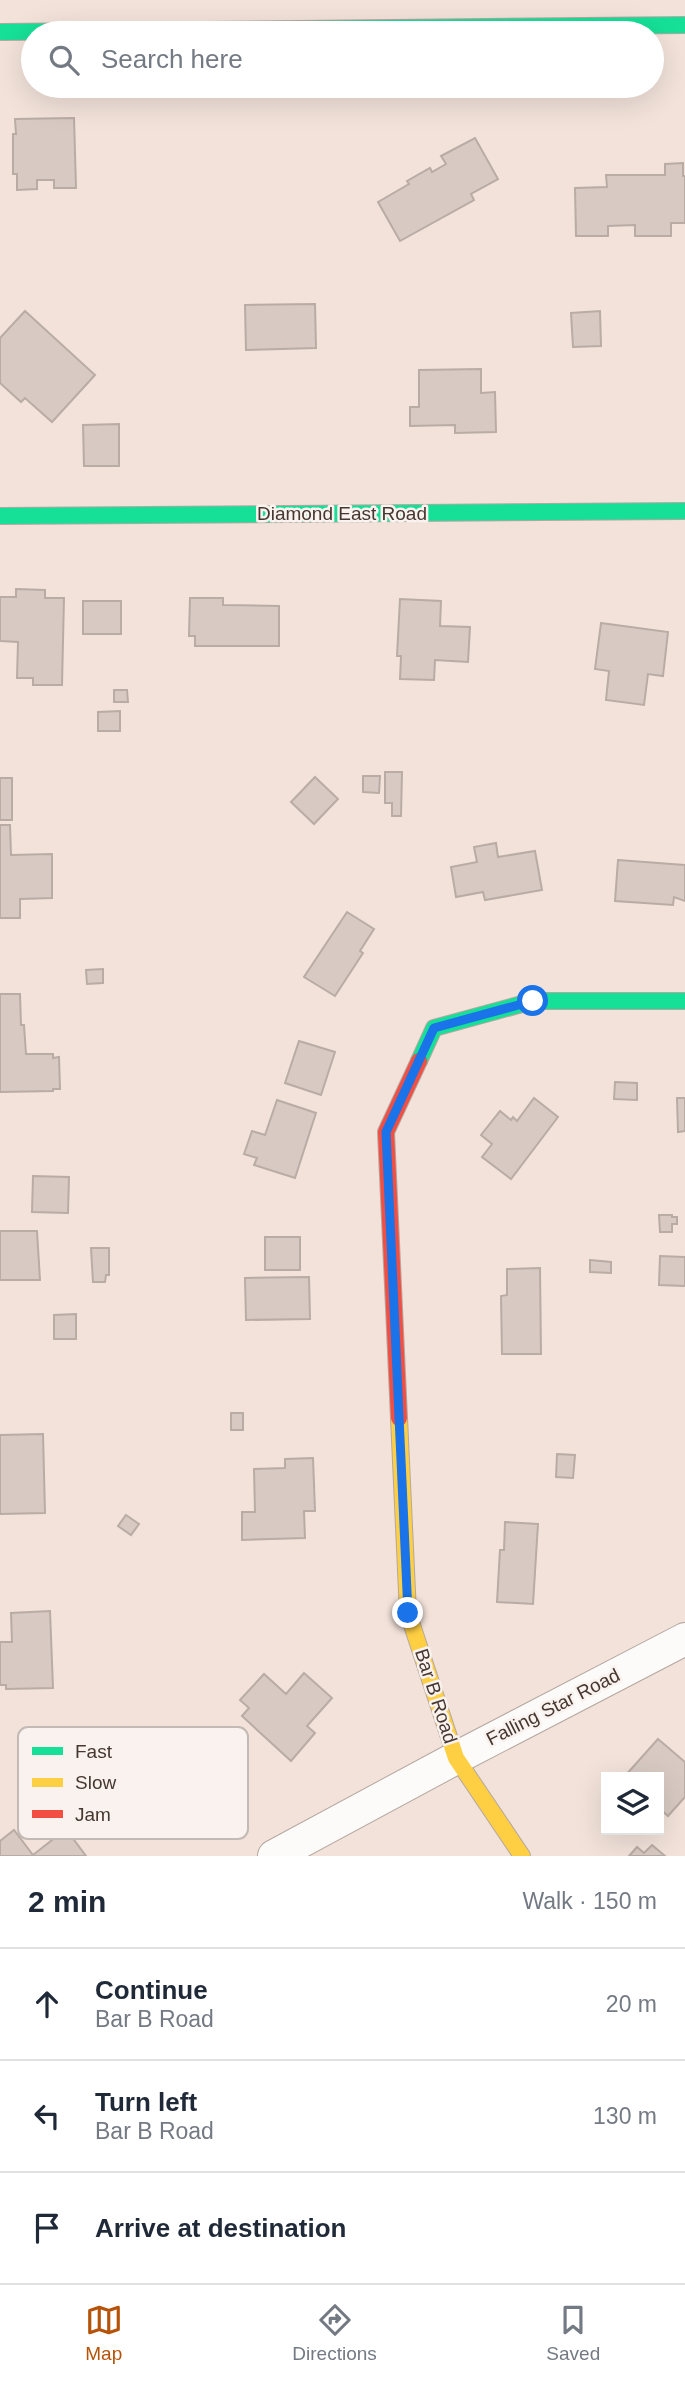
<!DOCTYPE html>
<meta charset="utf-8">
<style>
body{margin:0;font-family:Arial,sans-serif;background:#f2f2f3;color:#1f2937}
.controls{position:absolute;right:21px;bottom:21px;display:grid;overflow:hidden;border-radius:0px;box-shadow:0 7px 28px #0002}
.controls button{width:63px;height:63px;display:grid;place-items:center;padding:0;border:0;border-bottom:2px solid #e0e1e3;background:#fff;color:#1f2937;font:35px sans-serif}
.stop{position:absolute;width:21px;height:21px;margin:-16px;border:5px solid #1a73e8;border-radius:50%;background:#fff}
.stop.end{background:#1a73e8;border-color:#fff;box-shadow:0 2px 7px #0008}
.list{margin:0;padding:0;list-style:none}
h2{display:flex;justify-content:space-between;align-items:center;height:91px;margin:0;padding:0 28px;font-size:30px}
h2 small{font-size:23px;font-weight:400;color:#747a83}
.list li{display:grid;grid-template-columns:46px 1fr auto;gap:21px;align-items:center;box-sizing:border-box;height:112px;padding:0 28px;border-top:2px solid #e0e1e3}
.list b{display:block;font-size:26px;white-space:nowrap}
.list p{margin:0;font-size:23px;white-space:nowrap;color:#747a83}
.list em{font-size:23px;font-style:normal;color:#747a83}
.icon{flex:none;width:38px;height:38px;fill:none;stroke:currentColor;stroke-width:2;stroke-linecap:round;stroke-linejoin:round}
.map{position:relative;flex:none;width:685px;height:1856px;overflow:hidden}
.search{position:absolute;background:#fff;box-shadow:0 7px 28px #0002;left:21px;right:21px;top:21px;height:77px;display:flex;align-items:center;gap:18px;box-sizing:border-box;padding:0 24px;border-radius:38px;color:#747a83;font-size:26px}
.sheet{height:427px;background:#fff}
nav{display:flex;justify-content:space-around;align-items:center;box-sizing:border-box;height:98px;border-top:2px solid #e0e1e3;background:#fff;font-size:19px;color:#747a83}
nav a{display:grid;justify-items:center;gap:4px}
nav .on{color:#b45309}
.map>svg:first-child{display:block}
.building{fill:#d8cac3;stroke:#b9aca5;stroke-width:2}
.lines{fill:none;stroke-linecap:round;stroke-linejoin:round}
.street-casing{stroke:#b4a7a0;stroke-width:34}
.fast-casing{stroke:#b4a7a0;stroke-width:18}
.slow-casing{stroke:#b4a7a0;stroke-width:18}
.jam-casing{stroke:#b4a7a0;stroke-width:18}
.street{stroke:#fdfbf9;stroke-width:32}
.fast{stroke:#16e098;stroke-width:16}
.slow{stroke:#ffcf43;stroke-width:16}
.jam{stroke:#f24e42;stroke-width:16}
.route{stroke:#1a73e8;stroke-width:9}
.labels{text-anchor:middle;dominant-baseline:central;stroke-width:5;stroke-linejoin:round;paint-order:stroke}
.street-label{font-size:19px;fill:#463830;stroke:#f9f2ee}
.key{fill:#f9f2ee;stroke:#c3bab5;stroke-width:2}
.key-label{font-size:19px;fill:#463830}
</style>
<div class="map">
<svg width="685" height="1856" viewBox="0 0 685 1856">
<rect width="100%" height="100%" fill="#f2e2da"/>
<g class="building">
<path d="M 74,118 L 76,188 L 54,188 L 54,180 L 37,180 L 37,189 L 17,190 L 17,174 L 13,174 L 13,134 L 16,134 L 15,119 Z"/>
<path d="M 475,138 L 498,179 L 471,194 L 474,200 L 400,241 L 378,202 L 409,184 L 407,181 L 430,168 L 432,172 L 446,164 L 441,156 Z"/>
<path d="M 683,163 L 683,176 L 685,176 L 685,223 L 671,223 L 671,236 L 635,236 L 635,225 L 608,226 L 608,236 L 576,236 L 575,188 L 607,187 L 606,175 L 665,175 L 665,164 Z"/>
<path d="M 315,304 L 316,348 L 246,350 L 245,305 Z"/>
<path d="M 25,311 L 95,375 L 52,422 L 25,398 L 21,402 L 0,383 L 0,338 Z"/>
<path d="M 600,311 L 601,346 L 573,347 L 571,313 Z"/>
<path d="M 481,369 L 481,393 L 495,392 L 496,432 L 455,433 L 455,425 L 410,426 L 410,407 L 419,407 L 419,370 Z"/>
<path d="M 119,424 L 119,466 L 84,466 L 83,425 Z"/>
<path d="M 16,589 L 45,590 L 45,598 L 64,598 L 62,685 L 33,685 L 33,678 L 17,678 L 18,642 L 0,641 L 0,597 L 16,597 Z"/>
<path d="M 190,598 L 223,598 L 223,605 L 279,606 L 279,646 L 195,646 L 195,636 L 189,636 Z"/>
<path d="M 400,599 L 441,601 L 440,626 L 470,627 L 468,662 L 435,660 L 434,680 L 400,679 L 401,656 L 397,656 Z"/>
<rect x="83" y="601" width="38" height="33"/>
<path d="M 601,623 L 668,632 L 663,676 L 648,674 L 644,705 L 606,700 L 609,671 L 595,669 Z"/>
<path d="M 114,690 L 127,690 L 128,702 L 114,702 Z"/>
<path d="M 120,711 L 120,731 L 98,731 L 98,712 Z"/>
<path d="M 385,772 L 402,772 L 401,816 L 392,816 L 392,803 L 385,803 Z"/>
<path d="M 363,776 L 380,776 L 379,793 L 363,792 Z"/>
<path d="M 315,777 L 338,799 L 314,824 L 291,802 Z"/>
<rect x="0" y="778" width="12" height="42"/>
<path d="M 0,825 L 10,825 L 11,855 L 52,854 L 52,898 L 20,899 L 20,918 L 0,918 Z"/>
<path d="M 496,843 L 498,857 L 535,851 L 542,890 L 485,900 L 483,892 L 456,897 L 451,867 L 477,862 L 474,847 Z"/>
<path d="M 618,860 L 685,865 L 685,901 L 674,897 L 673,905 L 615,901 Z"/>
<path d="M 347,912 L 374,929 L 360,951 L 363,953 L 335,996 L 304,977 Z"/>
<path d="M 103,969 L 103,983 L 87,984 L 86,970 Z"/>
<path d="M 0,994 L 20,994 L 21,1025 L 24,1025 L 26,1054 L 53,1054 L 53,1058 L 59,1057 L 60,1089 L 53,1089 L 53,1091 L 0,1092 Z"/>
<path d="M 299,1041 L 335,1052 L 321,1095 L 285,1083 Z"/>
<path d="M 615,1082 L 637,1083 L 637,1100 L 614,1099 Z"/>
<path d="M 534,1098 L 558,1117 L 511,1179 L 482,1157 L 492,1144 L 481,1135 L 500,1111 L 511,1120 L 513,1117 L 517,1121 Z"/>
<path d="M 677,1098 L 685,1098 L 685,1131 L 678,1132 Z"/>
<path d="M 277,1100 L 316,1113 L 295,1178 L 254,1165 L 257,1158 L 244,1154 L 252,1131 L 265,1135 Z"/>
<path d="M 33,1176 L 69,1177 L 68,1213 L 32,1212 Z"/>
<path d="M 659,1215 L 672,1215 L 672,1217 L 677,1217 L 677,1224 L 672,1224 L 672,1232 L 660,1232 Z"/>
<path d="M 0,1231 L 37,1231 L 40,1280 L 0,1280 Z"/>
<rect x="265" y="1237" width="35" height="33"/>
<path d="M 91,1248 L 109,1248 L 109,1275 L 106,1275 L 105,1282 L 93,1282 Z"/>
<path d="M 660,1256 L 685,1257 L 685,1286 L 659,1285 Z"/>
<path d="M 590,1260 L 611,1262 L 611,1273 L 590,1272 Z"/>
<path d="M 540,1268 L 541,1354 L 502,1354 L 501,1296 L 507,1295 L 507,1269 Z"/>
<path d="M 309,1277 L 310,1319 L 246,1320 L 245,1278 Z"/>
<path d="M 76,1314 L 76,1339 L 54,1339 L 54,1315 Z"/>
<rect x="231" y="1413" width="12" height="17"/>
<path d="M 43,1434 L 45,1513 L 0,1514 L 0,1435 Z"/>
<path d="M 557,1454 L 575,1455 L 573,1478 L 556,1477 Z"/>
<path d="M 313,1458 L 315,1511 L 304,1511 L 305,1538 L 242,1540 L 242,1512 L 255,1512 L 254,1469 L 285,1468 L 285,1459 Z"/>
<path d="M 126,1515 L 139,1524 L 131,1535 L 118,1526 Z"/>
<path d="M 505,1522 L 538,1524 L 533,1604 L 497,1602 L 500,1550 L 504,1550 Z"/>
<path d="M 50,1611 L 53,1688 L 6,1689 L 6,1685 L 0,1685 L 0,1642 L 12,1642 L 11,1613 Z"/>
<path d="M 304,1673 L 332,1698 L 307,1726 L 315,1733 L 291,1761 L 242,1716 L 249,1708 L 240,1700 L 264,1674 L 286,1694 Z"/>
<path d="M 658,1739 L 685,1762 L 685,1797 L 668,1816 L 659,1808 L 659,1777 L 624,1777 Z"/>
<path d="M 66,1829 L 86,1856 L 0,1856 L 0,1841 L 14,1830 L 33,1855 Z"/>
<path d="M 652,1845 L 665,1856 L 629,1856 L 637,1847 L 644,1853 Z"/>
</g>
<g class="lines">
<g class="street-casing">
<path id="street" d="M 274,1856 L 456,1758 L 685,1639"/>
</g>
<g class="fast-casing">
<g id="fast">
<path d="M 0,32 L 685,25"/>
<path d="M 0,516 L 685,511"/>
<path d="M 419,1061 L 434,1028 L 533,1001 L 685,1001"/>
</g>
</g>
<g class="slow-casing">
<path id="slow" d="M 399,1418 L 408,1613 L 456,1758 L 522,1856"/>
</g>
<g class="jam-casing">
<path id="jam" d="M 399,1418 L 386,1132 L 419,1061"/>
</g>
<use href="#street" class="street"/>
<use href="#fast" class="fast"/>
<use href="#slow" class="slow"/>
<use href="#jam" class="jam"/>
</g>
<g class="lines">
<path class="route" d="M 408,1613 L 386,1132 L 434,1028 L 533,1001"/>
</g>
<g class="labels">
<g class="street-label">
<text x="342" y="513">Diamond East Road</text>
<text transform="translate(436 1696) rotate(72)">Bar B Road</text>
<text transform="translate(553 1707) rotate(-27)">Falling Star Road</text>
</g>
</g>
<rect x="18" y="1727" width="230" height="112" rx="10" class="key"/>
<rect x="32" y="1747" width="31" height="8" fill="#16e098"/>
<rect x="32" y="1778" width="31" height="9" fill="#ffcf43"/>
<rect x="32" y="1810" width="31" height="8" fill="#f24e42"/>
<g class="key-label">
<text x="75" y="1758">Fast</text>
<text x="75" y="1789">Slow</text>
<text x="75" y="1821">Jam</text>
</g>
</svg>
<div class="controls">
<button><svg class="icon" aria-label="layers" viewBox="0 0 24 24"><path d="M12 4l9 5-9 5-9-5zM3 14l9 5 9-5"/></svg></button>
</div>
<div class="stop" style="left:533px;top:1001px"></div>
<div class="stop end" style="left:408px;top:1613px"></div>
<div class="search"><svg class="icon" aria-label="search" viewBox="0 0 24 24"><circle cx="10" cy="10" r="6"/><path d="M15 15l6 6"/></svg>Search here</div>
</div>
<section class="sheet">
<h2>2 min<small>Walk · 150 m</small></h2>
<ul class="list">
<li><svg class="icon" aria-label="ahead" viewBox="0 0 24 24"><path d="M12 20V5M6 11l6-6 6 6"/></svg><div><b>Continue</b><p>Bar B Road</p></div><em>20 m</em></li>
<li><svg class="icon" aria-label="left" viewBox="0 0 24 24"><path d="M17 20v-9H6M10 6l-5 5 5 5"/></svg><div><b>Turn left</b><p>Bar B Road</p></div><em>130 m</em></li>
<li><svg class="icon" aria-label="arrive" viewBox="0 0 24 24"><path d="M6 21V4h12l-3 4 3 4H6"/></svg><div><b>Arrive at destination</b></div></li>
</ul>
</section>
<nav>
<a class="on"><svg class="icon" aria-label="map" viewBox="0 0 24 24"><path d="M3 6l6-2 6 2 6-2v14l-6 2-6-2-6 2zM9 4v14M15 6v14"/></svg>Map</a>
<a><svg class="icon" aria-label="directions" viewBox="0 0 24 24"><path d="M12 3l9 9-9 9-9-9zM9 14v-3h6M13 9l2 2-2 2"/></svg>Directions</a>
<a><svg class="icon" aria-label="saved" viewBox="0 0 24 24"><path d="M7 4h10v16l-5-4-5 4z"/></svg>Saved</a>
</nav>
